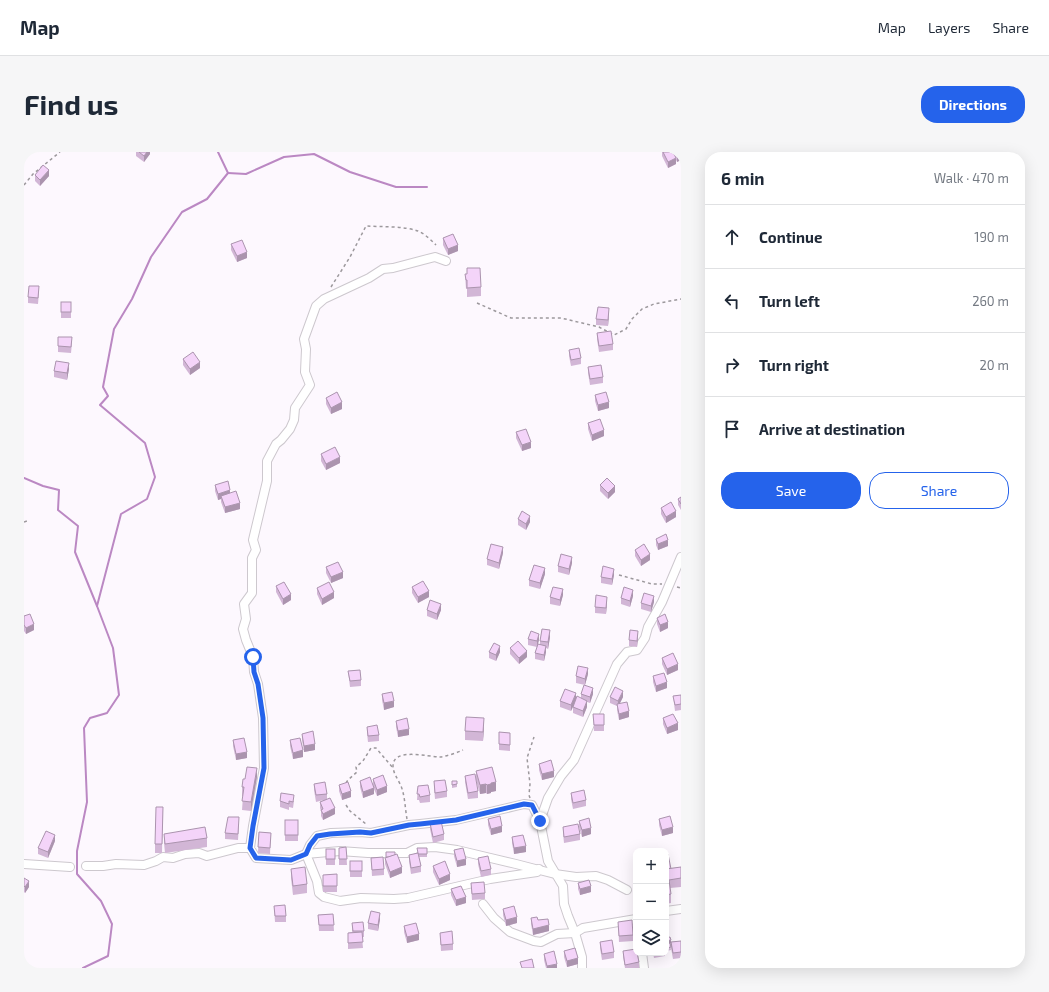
<!DOCTYPE html>
<meta charset="utf-8">
<style>
body{margin:0;font-family:"Exo 2",sans-serif;background:#f6f6f7;color:#1f2937}
.controls{position:absolute;right:12px;bottom:12px;display:grid;overflow:hidden;border-radius:8px;box-shadow:0 4px 16px #0002}
.controls button{width:36px;height:36px;display:grid;place-items:center;padding:0;border:0;border-bottom:1px solid #e0e1e3;background:#fff;color:#1f2937;font:20px sans-serif}
.stop{position:absolute;width:12px;height:12px;margin:-9px;border:3px solid #2563eb;border-radius:50%;background:#fff}
.stop.end{background:#2563eb;border-color:#fff;box-shadow:0 1px 4px #0008}
.list{margin:0;padding:0;list-style:none}
h2{display:flex;justify-content:space-between;align-items:center;height:52px;margin:0;padding:0 16px;font-size:17px}
h2 small{font-size:13px;font-weight:400;color:#747a83}
.list li{display:grid;grid-template-columns:26px 1fr auto;gap:12px;align-items:center;box-sizing:border-box;height:64px;padding:0 16px;border-top:1px solid #e0e1e3}
.list b{display:block;font-size:15px;white-space:nowrap}
.list em{font-size:13px;font-style:normal;color:#747a83}
.actions{display:flex;gap:8px;padding:12px 16px}
.actions a{flex:1;padding:9px 0;border:1px solid #2563eb;border-radius:16px;text-align:center;font-size:14px;color:#2563eb}
.actions .main{background:#2563eb;color:#fff}
.icon{flex:none;width:22px;height:22px;fill:none;stroke:currentColor;stroke-width:2;stroke-linecap:round;stroke-linejoin:round}
.map{position:relative;flex:none;width:657px;height:816px;overflow:hidden;border-radius:16px}
header{display:flex;align-items:center;gap:24px;box-sizing:border-box;height:56px;padding:0 20px;background:#fff;border-bottom:1px solid #e0e1e3}
header strong{font-size:19px}
nav{display:flex;gap:22px;margin-inline-start:auto;font-size:14px}
.intro{display:flex;align-items:center;justify-content:space-between;box-sizing:border-box;height:96px;padding:0 24px}
h1{margin:0;font-size:28px}
.button{padding:10px 18px;border-radius:16px;background:#2563eb;color:#fff;font-size:14px;font-weight:700}
main{display:flex;gap:24px;padding:0 24px}
aside{flex:1;background:#fff;border-radius:16px;box-shadow:0 4px 16px #0002}
.map>svg:first-child{display:block}
.lines{fill:none;stroke-linecap:round;stroke-linejoin:round}
.stream{stroke:#bb88c3;stroke-width:2}
.minor-casing{stroke:#cdc8ce;stroke-width:10}
.path{stroke:#9c989c;stroke-width:1.5;stroke-dasharray:3 3;stroke-linecap:butt}
.minor{stroke:#fff;stroke-width:8}
.wall{fill:#d2b6d6}
.shaded-wall{fill:#ab94ae}
.building{fill:#f4d4f9;stroke:#ab94ae}
.route{stroke:#2563eb;stroke-width:5}
</style>
<header>
<strong>Map</strong>
<nav><a>Map</a><a>Layers</a><a>Share</a></nav>
</header>
<div class="intro"><h1>Find us</h1><a class="button">Directions</a></div>
<main>
<div class="map">
<svg width="657" height="816" viewBox="0 0 657 816">
<rect width="100%" height="100%" fill="#fdf8fe"/>
<g class="lines">
<g class="stream">
<path d="M 204,21 L 222,22 L 260,5 L 290,2 L 326,20 L 372,35 L 403,35"/>
<path d="M 0,326 L 19,334 L 35,338 L 34,358 L 54,374 L 51,400 L 73,454"/>
<path d="M 59,816 L 84,804 L 88,772 L 77,749 L 53,722 L 53,699 L 63,650 L 60,576 L 66,566 L 83,561 L 95,543 L 89,496 L 73,454 L 97,362 L 123,347 L 131,325 L 121,291 L 76,253 L 84,244 L 79,235 L 90,177 L 108,147 L 127,105 L 158,60 L 183,47 L 204,21 L 194,0"/>
</g>
<g class="minor-casing">
<g id="minor">
<path d="M 422,109 L 411,105 L 369,116 L 359,117 L 345,126 L 300,147 L 292,154 L 280,187 L 282,197 L 281,220 L 286,233 L 271,256 L 270,268 L 266,277 L 257,288 L 252,292 L 243,309 L 243,329 L 229,388 L 232,398 L 228,406 L 228,441 L 220,452 L 222,467 L 219,477 L 222,488 L 229,505 L 230,520 L 234,532 L 239,566 L 240,616 L 229,674 L 226,696 L 232,706 L 267,708 L 282,702 L 316,699 L 344,701 L 383,701 L 393,696 L 411,695 L 433,698 L 492,712 L 531,722 L 552,725 L 572,724 L 584,728 L 603,738"/>
<path d="M 0,712 L 46,715"/>
<path d="M 62,714 L 79,714 L 92,712 L 120,713 L 132,709 L 139,705 L 149,706 L 161,702 L 175,701 L 183,704 L 214,696 L 226,696"/>
<path d="M 515,717 L 513,720 L 466,727 L 384,746 L 370,747 L 337,746 L 316,749 L 300,745 L 295,741 L 293,729 L 282,702 L 286,693 L 293,684 L 307,681 L 336,680 L 347,681 L 385,673 L 396,672 L 432,668 L 500,652 L 508,653 L 516,669"/>
<path d="M 459,752 L 470,766 L 486,780 L 510,789 L 517,790 L 533,782 L 551,781 L 559,776 L 612,767"/>
<path d="M 642,759 L 657,757"/>
<path d="M 618,801 L 620,816"/>
<path d="M 558,816 L 558,805 L 551,781 L 544,764 L 540,752 L 539,734 L 524,709 L 516,669 L 524,646 L 537,624 L 550,608 L 593,512 L 603,500 L 613,498 L 621,486 L 624,475 L 638,450 L 657,405"/>
</g>
</g>
<g class="path">
<path d="M 0,33 L 9,22 L 36,0"/>
<path d="M 307,135 L 326,105 L 342,74 C 358,75 380,74 394,79 C 401,82 407,88 412,93"/>
<path d="M 453,151 L 487,166 L 537,166 L 575,175 L 590,183 L 602,177 L 608,167 L 618,157 L 630,152 L 657,147"/>
<path d="M 0,370 L 3,369"/>
<path d="M 595,423 L 628,432 L 638,432"/>
<path d="M 653,435 L 657,436"/>
<path d="M 322,631 L 324,628 L 333,620 L 332,615 L 339,609 L 347,596 L 352,596 L 369,616"/>
<path d="M 506,646 L 505,643 L 506,632 L 503,606 L 510,585"/>
<path d="M 322,653 L 326,659 L 342,672"/>
<path d="M 383,667 C 381,656 381,644 377,634 C 374,627 369,621 369,614 C 369,595 405,605 416,605 C 424,604 432,601 439,598"/>
</g>
<use href="#minor" class="minor"/>
</g>
<g class="wall">
<path d="M 112,0 L 126,0 L 126,2 L 120,10 L 112,4 Z"/>
<path d="M 638,0 L 657,0 L 657,8 L 653,10 L 652,8 L 652,12 L 644,16 L 638,4 Z"/>
<path d="M 11,23 L 25,24 L 16,34 L 11,29 Z"/>
<path d="M 419,86 L 434,99 L 424,103 L 419,93 Z"/>
<path d="M 207,92 L 223,106 L 213,110 L 207,98 Z"/>
<path d="M 441,122 L 457,135 L 457,144 L 443,145 L 443,137 L 442,137 Z"/>
<path d="M 15,140 L 14,152 L 4,151 L 4,145 Z"/>
<rect x="37" y="150" width="10" height="16"/>
<path d="M 585,162 L 584,174 L 572,173 L 572,167 Z"/>
<path d="M 573,181 L 589,192 L 589,198 L 575,200 L 573,187 Z"/>
<path d="M 48,191 L 47,201 L 34,200 L 34,194 Z"/>
<path d="M 545,198 L 557,206 L 557,212 L 547,214 L 545,204 Z"/>
<path d="M 159,207 L 176,216 L 166,223 L 159,213 Z"/>
<path d="M 564,215 L 579,225 L 579,231 L 566,233 L 564,221 Z"/>
<path d="M 45,217 L 43,228 L 30,225 L 30,219 Z"/>
<path d="M 571,243 L 585,256 L 574,259 L 571,249 Z"/>
<path d="M 302,246 L 318,257 L 307,262 L 302,252 Z"/>
<path d="M 564,271 L 580,284 L 568,289 L 564,277 Z"/>
<path d="M 492,280 L 507,296 L 498,299 L 492,286 Z"/>
<path d="M 297,302 L 316,311 L 302,318 L 297,309 Z"/>
<path d="M 191,333 L 206,341 L 216,357 L 201,361 L 197,350 L 197,347 L 194,348 L 191,339 Z"/>
<path d="M 576,333 L 591,340 L 584,347 L 576,339 Z"/>
<path d="M 657,345 L 657,358 L 654,353 L 654,347 Z"/>
<path d="M 637,356 L 652,365 L 642,371 L 637,362 Z"/>
<path d="M 494,367 L 506,370 L 502,378 L 494,373 Z"/>
<path d="M 632,387 L 644,394 L 634,398 L 632,393 Z"/>
<path d="M 611,398 L 626,408 L 617,414 L 611,404 Z"/>
<path d="M 479,401 L 475,417 L 463,413 L 463,407 Z"/>
<path d="M 548,411 L 545,423 L 534,420 L 534,414 Z"/>
<path d="M 302,415 L 319,426 L 307,431 L 302,421 Z"/>
<path d="M 521,422 L 516,437 L 505,434 L 505,428 Z"/>
<path d="M 590,423 L 588,433 L 577,431 L 577,425 Z"/>
<path d="M 252,434 L 267,448 L 259,453 L 252,440 Z"/>
<path d="M 388,435 L 405,445 L 394,451 L 388,441 Z"/>
<path d="M 293,436 L 310,446 L 298,453 L 293,442 Z"/>
<path d="M 539,443 L 536,454 L 526,452 L 526,445 Z"/>
<path d="M 609,444 L 606,455 L 597,452 L 597,446 Z"/>
<path d="M 630,450 L 627,460 L 617,457 L 617,451 Z"/>
<path d="M 583,451 L 582,462 L 571,461 L 571,455 Z"/>
<path d="M 403,458 L 417,458 L 413,468 L 403,464 Z"/>
<path d="M 0,464 L 10,478 L 2,482 L 0,479 Z"/>
<path d="M 633,466 L 644,476 L 636,480 L 633,472 Z"/>
<path d="M 526,485 L 524,497 L 522,496 L 522,500 L 520,509 L 511,507 L 511,501 L 513,495 L 504,493 L 504,487 L 515,488 L 514,492 L 516,492 L 516,489 Z"/>
<path d="M 614,485 L 613,495 L 605,494 L 605,488 Z"/>
<path d="M 486,496 L 503,505 L 495,512 L 486,502 Z"/>
<path d="M 465,500 L 476,500 L 472,509 L 465,506 Z"/>
<path d="M 638,506 L 654,518 L 643,523 L 638,512 Z"/>
<path d="M 324,519 L 337,528 L 337,534 L 326,535 Z"/>
<path d="M 564,522 L 561,533 L 552,531 L 552,524 Z"/>
<path d="M 629,524 L 643,536 L 632,540 L 629,530 Z"/>
<path d="M 358,542 L 370,555 L 360,558 L 358,548 Z"/>
<path d="M 557,542 L 569,542 L 566,551 L 563,550 L 563,555 L 559,565 L 549,561 L 549,555 L 547,559 L 536,555 L 536,549 L 557,546 Z"/>
<path d="M 657,543 L 657,558 L 651,559 L 649,544 Z"/>
<path d="M 586,545 L 599,545 L 596,551 L 605,565 L 595,568 L 593,558 L 593,554 L 586,551 Z"/>
<path d="M 569,562 L 580,562 L 580,579 L 570,579 Z"/>
<path d="M 639,566 L 654,578 L 643,582 L 639,572 Z"/>
<path d="M 372,569 L 385,583 L 374,585 L 372,575 Z"/>
<path d="M 343,575 L 355,583 L 355,589 L 344,590 L 343,581 Z"/>
<path d="M 460,575 L 459,589 L 441,588 L 441,579 Z"/>
<path d="M 475,580 L 486,581 L 486,599 L 475,598 Z"/>
<path d="M 278,582 L 291,598 L 280,600 L 278,588 Z"/>
<path d="M 209,588 L 223,606 L 212,608 L 209,594 Z"/>
<path d="M 266,588 L 279,605 L 269,607 L 266,594 Z"/>
<path d="M 515,612 L 530,625 L 518,628 L 515,618 Z"/>
<path d="M 452,619 L 472,639 L 467,640 L 467,641 L 463,642 L 462,641 L 456,642 L 452,628 Z"/>
<path d="M 441,624 L 454,639 L 454,646 L 444,647 L 441,630 Z"/>
<path d="M 233,625 L 227,659 L 218,658 L 219,644 L 218,644 L 218,635 L 221,627 Z"/>
<path d="M 349,627 L 363,640 L 353,644 L 350,637 L 350,642 L 339,646 L 336,635 L 336,629 L 349,632 Z"/>
<path d="M 410,629 L 423,639 L 423,645 L 411,647 L 410,635 Z"/>
<path d="M 428,629 L 433,629 L 433,635 L 428,636 Z"/>
<path d="M 290,632 L 303,642 L 303,647 L 311,662 L 299,668 L 297,664 L 297,659 L 296,656 L 296,650 L 300,648 L 292,650 L 290,638 Z"/>
<path d="M 315,633 L 327,645 L 318,648 L 315,639 Z"/>
<path d="M 394,634 L 406,643 L 406,650 L 396,651 L 395,648 L 393,648 Z"/>
<path d="M 547,641 L 562,648 L 562,654 L 549,657 L 547,647 Z"/>
<path d="M 256,649 L 270,649 L 269,656 L 265,655 L 265,658 L 256,655 Z"/>
<path d="M 139,655 L 138,701 L 131,701 L 131,692 Z"/>
<path d="M 464,667 L 478,680 L 467,683 L 464,673 Z"/>
<path d="M 635,667 L 649,681 L 638,684 L 635,673 Z"/>
<rect x="261" y="668" width="13" height="21"/>
<path d="M 555,669 L 567,682 L 558,685 L 555,675 Z"/>
<path d="M 406,671 L 420,682 L 420,688 L 409,691 L 406,677 Z"/>
<path d="M 215,672 L 214,688 L 201,687 L 201,681 Z"/>
<path d="M 539,675 L 556,682 L 556,688 L 540,691 L 539,681 Z"/>
<path d="M 235,680 L 247,681 L 246,702 L 234,701 Z"/>
<path d="M 140,682 L 183,686 L 183,695 L 141,701 L 140,691 Z"/>
<path d="M 488,685 L 502,700 L 490,702 L 488,691 Z"/>
<path d="M 31,689 L 24,706 L 14,702 L 14,696 Z"/>
<path d="M 322,695 L 323,713 L 315,713 L 315,696 Z"/>
<path d="M 403,696 L 403,705 L 395,705 L 397,714 L 397,720 L 387,722 L 385,709 L 385,703 L 393,701 Z"/>
<rect x="302" y="697" width="9" height="16"/>
<path d="M 430,698 L 442,713 L 433,715 L 430,704 Z"/>
<path d="M 362,700 L 371,703 L 378,721 L 366,726 L 361,712 L 361,706 L 362,706 Z"/>
<path d="M 642,703 L 647,717 L 657,715 L 657,735 L 646,736 L 647,742 L 647,751 L 642,752 Z"/>
<path d="M 347,706 L 360,717 L 360,723 L 348,724 Z"/>
<path d="M 454,706 L 467,717 L 467,723 L 457,725 L 454,712 Z"/>
<rect x="326" y="709" width="12" height="16"/>
<path d="M 409,714 L 426,728 L 415,733 L 409,720 Z"/>
<path d="M 267,717 L 283,732 L 283,741 L 269,743 L 267,726 Z"/>
<path d="M 313,722 L 313,740 L 299,740 L 299,723 Z"/>
<path d="M 0,726 L 5,735 L 1,741 L 0,740 Z"/>
<path d="M 447,731 L 461,741 L 461,747 L 448,748 Z"/>
<path d="M 554,731 L 567,740 L 556,743 L 554,737 Z"/>
<path d="M 610,736 L 612,736 L 612,755 L 610,742 Z"/>
<path d="M 427,737 L 442,751 L 432,754 L 427,743 Z"/>
<path d="M 250,754 L 262,764 L 262,770 L 251,770 Z"/>
<path d="M 479,757 L 493,771 L 482,774 L 479,763 Z"/>
<path d="M 309,762 L 310,779 L 295,779 L 294,763 Z"/>
<path d="M 507,766 L 514,768 L 525,779 L 509,783 L 507,772 Z"/>
<path d="M 356,767 L 354,779 L 344,777 L 344,771 Z"/>
<path d="M 594,770 L 609,783 L 609,789 L 595,790 Z"/>
<path d="M 328,771 L 340,779 L 340,785 L 338,785 L 339,796 L 324,797 L 324,781 L 328,780 Z"/>
<path d="M 380,774 L 395,788 L 383,791 L 380,780 Z"/>
<path d="M 416,781 L 429,792 L 429,798 L 417,799 Z"/>
<path d="M 642,786 L 647,791 L 646,792 L 647,798 L 643,799 Z"/>
<path d="M 657,789 L 657,806 L 649,807 L 647,796 L 647,790 Z"/>
<path d="M 576,790 L 590,800 L 590,806 L 578,808 L 576,796 Z"/>
<path d="M 540,799 L 554,812 L 543,815 L 540,805 Z"/>
<path d="M 599,799 L 615,810 L 615,816 L 601,816 L 599,805 Z"/>
<path d="M 629,801 L 641,801 L 641,804 L 630,806 Z"/>
<path d="M 520,802 L 533,816 L 522,816 L 520,808 Z"/>
</g>
<g class="shaded-wall">
<path d="M 123,0 L 126,0 L 126,2 L 120,10 L 120,4 Z"/>
<path d="M 656,0 L 657,0 L 657,8 L 653,10 L 653,1 Z"/>
<path d="M 652,6 L 652,12 L 644,16 L 644,10 Z"/>
<path d="M 25,18 L 25,24 L 16,34 L 16,28 Z"/>
<path d="M 434,93 L 434,99 L 424,103 L 424,97 Z"/>
<path d="M 223,100 L 223,106 L 213,110 L 213,104 Z"/>
<path d="M 585,156 L 585,162 L 584,174 L 584,168 Z"/>
<path d="M 176,210 L 176,216 L 166,223 L 166,217 Z"/>
<path d="M 45,211 L 45,217 L 43,228 L 43,221 Z"/>
<path d="M 318,250 L 318,257 L 307,262 L 307,256 Z"/>
<path d="M 585,250 L 585,256 L 574,259 L 574,253 Z"/>
<path d="M 580,278 L 580,284 L 568,289 L 568,283 Z"/>
<path d="M 507,290 L 507,296 L 498,299 L 498,293 Z"/>
<path d="M 316,305 L 316,311 L 302,318 L 302,312 Z"/>
<path d="M 591,334 L 591,340 L 584,347 L 584,341 Z"/>
<path d="M 206,338 L 206,344 L 197,344 L 197,347 L 194,348 L 194,342 Z"/>
<path d="M 216,351 L 216,357 L 201,361 L 201,355 Z"/>
<path d="M 652,359 L 652,365 L 642,371 L 642,365 Z"/>
<path d="M 506,364 L 506,370 L 502,378 L 502,372 Z"/>
<path d="M 644,388 L 644,394 L 634,398 L 634,392 Z"/>
<path d="M 479,395 L 479,401 L 475,417 L 475,411 Z"/>
<path d="M 626,402 L 626,408 L 617,414 L 617,408 Z"/>
<path d="M 548,405 L 548,411 L 545,423 L 545,417 Z"/>
<path d="M 521,416 L 521,422 L 516,437 L 516,431 Z"/>
<path d="M 590,417 L 590,423 L 588,433 L 588,427 Z"/>
<path d="M 319,420 L 319,426 L 307,431 L 307,425 Z"/>
<path d="M 539,437 L 539,443 L 536,454 L 536,448 Z"/>
<path d="M 609,438 L 609,444 L 606,455 L 606,449 Z"/>
<path d="M 405,439 L 405,445 L 394,451 L 394,445 Z"/>
<path d="M 310,440 L 310,446 L 298,453 L 298,447 Z"/>
<path d="M 267,442 L 267,448 L 259,453 L 259,447 Z"/>
<path d="M 630,444 L 630,450 L 627,460 L 627,454 Z"/>
<path d="M 583,445 L 583,451 L 582,462 L 582,456 Z"/>
<path d="M 417,452 L 417,458 L 413,468 L 413,462 Z"/>
<path d="M 644,470 L 644,476 L 636,480 L 636,473 Z"/>
<path d="M 10,472 L 10,478 L 2,482 L 2,476 Z"/>
<path d="M 526,478 L 526,485 L 524,497 L 524,490 Z"/>
<path d="M 614,479 L 614,485 L 613,495 L 613,489 Z"/>
<path d="M 515,482 L 515,488 L 513,495 L 513,489 Z"/>
<path d="M 476,494 L 476,500 L 472,509 L 472,503 Z"/>
<path d="M 522,494 L 522,500 L 520,509 L 520,503 Z"/>
<path d="M 503,499 L 503,505 L 495,512 L 495,506 Z"/>
<path d="M 654,512 L 654,518 L 643,523 L 643,517 Z"/>
<path d="M 564,516 L 564,522 L 561,533 L 561,527 Z"/>
<path d="M 643,530 L 643,536 L 632,540 L 632,534 Z"/>
<path d="M 569,536 L 569,542 L 566,551 L 566,545 Z"/>
<path d="M 599,539 L 599,545 L 594,555 L 594,549 Z"/>
<path d="M 552,541 L 552,548 L 547,559 L 547,553 Z"/>
<path d="M 370,549 L 370,555 L 360,558 L 360,551 Z"/>
<path d="M 563,549 L 563,555 L 559,565 L 559,559 Z"/>
<path d="M 605,559 L 605,565 L 595,568 L 595,562 Z"/>
<path d="M 460,566 L 460,575 L 459,589 L 459,580 Z"/>
<path d="M 654,571 L 654,578 L 643,582 L 643,576 Z"/>
<path d="M 385,577 L 385,583 L 374,585 L 374,579 Z"/>
<path d="M 291,592 L 291,598 L 280,600 L 280,594 Z"/>
<path d="M 279,598 L 279,605 L 269,607 L 269,601 Z"/>
<path d="M 223,600 L 223,606 L 212,608 L 212,602 Z"/>
<path d="M 233,616 L 233,625 L 227,659 L 227,650 Z"/>
<path d="M 530,619 L 530,625 L 518,628 L 518,622 Z"/>
<path d="M 472,630 L 472,639 L 467,640 L 467,641 L 463,642 L 463,633 L 467,631 Z"/>
<path d="M 462,632 L 462,641 L 456,642 L 456,633 Z"/>
<path d="M 363,634 L 363,640 L 353,644 L 353,638 Z"/>
<path d="M 350,636 L 350,642 L 339,646 L 339,640 Z"/>
<path d="M 327,639 L 327,645 L 318,648 L 318,642 Z"/>
<path d="M 311,656 L 311,662 L 299,668 L 299,662 Z"/>
<path d="M 478,674 L 478,680 L 467,683 L 467,677 Z"/>
<path d="M 649,675 L 649,681 L 638,684 L 638,678 Z"/>
<path d="M 567,676 L 567,682 L 558,685 L 558,678 Z"/>
<path d="M 31,683 L 31,689 L 24,706 L 24,700 Z"/>
<path d="M 502,694 L 502,700 L 490,702 L 490,696 Z"/>
<path d="M 442,707 L 442,713 L 433,715 L 433,709 Z"/>
<path d="M 378,715 L 378,721 L 366,726 L 366,720 Z"/>
<path d="M 426,722 L 426,728 L 415,733 L 415,727 Z"/>
<path d="M 5,729 L 5,735 L 1,741 L 1,735 Z"/>
<path d="M 567,734 L 567,740 L 556,743 L 556,737 Z"/>
<path d="M 442,745 L 442,751 L 432,754 L 432,748 Z"/>
<path d="M 356,761 L 356,767 L 354,779 L 354,773 Z"/>
<path d="M 493,765 L 493,771 L 482,774 L 482,768 Z"/>
<path d="M 525,773 L 525,779 L 509,783 L 509,777 Z"/>
<path d="M 395,782 L 395,788 L 383,791 L 383,785 Z"/>
<path d="M 647,788 L 647,791 L 643,792 L 643,789 Z"/>
<path d="M 554,806 L 554,812 L 543,815 L 543,809 Z"/>
<path d="M 533,812 L 533,816 L 523,816 L 523,814 Z"/>
</g>
<g class="building">
<path d="M 115,0 L 123,0 L 120,4 Z"/>
<path d="M 639,0 L 649,0 L 652,6 L 644,10 Z"/>
<path d="M 19,13 L 25,18 L 16,28 L 11,23 Z"/>
<path d="M 429,82 L 434,93 L 424,97 L 419,86 Z"/>
<path d="M 218,88 L 223,100 L 213,104 L 207,92 Z"/>
<path d="M 443,116 L 456,116 L 457,135 L 443,136 L 443,128 L 442,128 L 441,122 L 443,122 Z"/>
<path d="M 5,134 L 15,134 L 14,146 L 4,145 Z"/>
<rect x="37" y="150" width="10" height="10"/>
<path d="M 574,155 L 585,156 L 584,168 L 572,167 Z"/>
<path d="M 587,179 L 589,192 L 575,194 L 573,181 Z"/>
<path d="M 34,185 L 48,185 L 47,195 L 34,194 Z"/>
<path d="M 555,196 L 557,206 L 547,208 L 545,198 Z"/>
<path d="M 169,200 L 176,210 L 166,217 L 159,207 Z"/>
<path d="M 32,209 L 45,211 L 43,221 L 30,219 Z"/>
<path d="M 577,213 L 579,225 L 566,227 L 564,215 Z"/>
<path d="M 313,240 L 318,250 L 307,256 L 302,246 Z"/>
<path d="M 582,240 L 585,250 L 574,253 L 571,243 Z"/>
<path d="M 576,267 L 580,278 L 568,283 L 564,271 Z"/>
<path d="M 502,277 L 507,290 L 498,293 L 492,280 Z"/>
<path d="M 311,295 L 316,305 L 302,312 L 297,302 Z"/>
<path d="M 583,326 L 591,334 L 584,341 L 576,333 Z"/>
<path d="M 204,329 L 206,338 L 194,342 L 191,333 Z"/>
<path d="M 212,339 L 216,351 L 201,355 L 197,344 Z"/>
<path d="M 657,345 L 657,352 L 654,347 Z"/>
<path d="M 647,350 L 652,359 L 642,365 L 637,356 Z"/>
<path d="M 498,359 L 506,364 L 502,372 L 494,367 Z"/>
<path d="M 642,382 L 644,388 L 634,392 L 632,387 Z"/>
<path d="M 467,392 L 479,395 L 475,411 L 463,407 Z"/>
<path d="M 620,392 L 626,402 L 617,408 L 611,398 Z"/>
<path d="M 537,402 L 548,405 L 545,417 L 534,414 Z"/>
<path d="M 314,410 L 319,420 L 307,425 L 302,415 Z"/>
<path d="M 510,413 L 521,416 L 516,431 L 505,428 Z"/>
<path d="M 579,414 L 590,417 L 588,427 L 577,425 Z"/>
<path d="M 399,429 L 405,439 L 394,445 L 388,435 Z"/>
<path d="M 260,430 L 267,442 L 259,447 L 252,434 Z"/>
<path d="M 305,430 L 310,440 L 298,447 L 293,436 Z"/>
<path d="M 529,435 L 539,437 L 536,448 L 526,445 Z"/>
<path d="M 600,435 L 609,438 L 606,449 L 597,446 Z"/>
<path d="M 620,441 L 630,444 L 627,454 L 617,451 Z"/>
<path d="M 572,443 L 583,445 L 582,456 L 571,455 Z"/>
<path d="M 406,448 L 417,452 L 413,462 L 403,458 Z"/>
<path d="M 6,462 L 10,472 L 2,476 L 0,473 L 0,464 Z"/>
<path d="M 641,462 L 644,470 L 636,473 L 633,466 Z"/>
<path d="M 518,477 L 526,478 L 524,490 L 516,489 Z"/>
<path d="M 606,478 L 614,479 L 613,489 L 605,488 Z"/>
<path d="M 507,479 L 515,482 L 513,489 L 504,487 Z"/>
<path d="M 494,489 L 503,499 L 495,506 L 486,496 Z"/>
<path d="M 470,491 L 476,494 L 472,503 L 465,500 Z"/>
<path d="M 514,492 L 522,494 L 520,503 L 511,501 Z"/>
<path d="M 649,501 L 654,512 L 643,517 L 638,506 Z"/>
<path d="M 554,514 L 564,516 L 561,527 L 552,524 Z"/>
<path d="M 336,518 L 337,528 L 326,529 L 324,519 Z"/>
<path d="M 640,521 L 643,530 L 632,534 L 629,524 Z"/>
<path d="M 560,533 L 569,536 L 566,545 L 557,542 Z"/>
<path d="M 591,535 L 599,539 L 594,549 L 586,545 Z"/>
<path d="M 541,537 L 552,541 L 547,553 L 536,549 Z"/>
<path d="M 368,540 L 370,549 L 360,551 L 358,542 Z"/>
<path d="M 657,543 L 657,552 L 651,553 L 649,544 Z"/>
<path d="M 553,544 L 563,549 L 559,559 L 549,555 Z"/>
<path d="M 603,550 L 605,559 L 595,562 L 593,552 Z"/>
<path d="M 569,562 L 580,562 L 580,573 L 570,573 Z"/>
<path d="M 649,562 L 654,571 L 643,576 L 639,566 Z"/>
<path d="M 442,565 L 460,566 L 459,580 L 441,579 Z"/>
<path d="M 383,566 L 385,577 L 374,579 L 372,569 Z"/>
<path d="M 353,573 L 355,583 L 344,584 L 343,575 Z"/>
<path d="M 289,579 L 291,592 L 280,594 L 278,582 Z"/>
<path d="M 475,580 L 486,581 L 486,593 L 475,592 Z"/>
<path d="M 220,586 L 223,600 L 212,602 L 209,588 Z"/>
<path d="M 276,586 L 279,598 L 269,601 L 266,588 Z"/>
<path d="M 527,608 L 530,619 L 518,622 L 515,612 Z"/>
<path d="M 223,615 L 233,616 L 227,650 L 218,649 L 220,635 L 218,635 L 219,627 L 221,627 Z"/>
<path d="M 468,615 L 472,630 L 467,631 L 467,632 L 463,633 L 462,632 L 456,633 L 452,619 Z"/>
<path d="M 451,622 L 454,639 L 444,641 L 441,624 Z"/>
<path d="M 359,623 L 363,634 L 353,638 L 349,627 Z"/>
<path d="M 346,625 L 350,636 L 339,640 L 336,629 Z"/>
<path d="M 421,628 L 423,639 L 411,641 L 410,629 Z"/>
<path d="M 428,629 L 433,629 L 433,632 L 428,633 Z"/>
<path d="M 301,630 L 303,642 L 292,643 L 290,632 Z"/>
<path d="M 324,630 L 327,639 L 318,642 L 315,633 Z"/>
<path d="M 404,633 L 406,643 L 396,645 L 395,642 L 393,642 L 394,634 Z"/>
<path d="M 560,638 L 562,648 L 549,651 L 547,641 Z"/>
<path d="M 257,641 L 270,643 L 269,650 L 265,649 L 265,652 L 256,649 Z"/>
<path d="M 306,646 L 311,656 L 299,662 L 297,658 L 299,657 L 296,650 Z"/>
<path d="M 132,655 L 139,655 L 138,692 L 131,692 Z"/>
<path d="M 476,664 L 478,674 L 467,677 L 464,667 Z"/>
<path d="M 646,664 L 649,675 L 638,678 L 635,667 Z"/>
<path d="M 204,665 L 215,665 L 214,682 L 201,681 Z"/>
<path d="M 565,666 L 567,676 L 558,678 L 555,669 Z"/>
<rect x="261" y="668" width="13" height="15"/>
<path d="M 417,669 L 420,682 L 409,685 L 406,671 Z"/>
<path d="M 554,672 L 556,682 L 540,685 L 539,675 Z"/>
<path d="M 181,675 L 183,686 L 141,692 L 140,682 Z"/>
<path d="M 22,679 L 31,683 L 24,700 L 14,696 Z"/>
<path d="M 235,680 L 247,681 L 246,696 L 234,695 Z"/>
<path d="M 499,683 L 502,694 L 490,696 L 488,685 Z"/>
<path d="M 322,695 L 323,707 L 315,707 L 315,696 Z"/>
<path d="M 393,696 L 403,696 L 403,702 L 394,702 L 394,701 Z"/>
<path d="M 439,696 L 442,707 L 433,709 L 430,698 Z"/>
<rect x="302" y="697" width="9" height="10"/>
<path d="M 362,700 L 371,700 L 371,703 L 365,705 L 362,705 Z"/>
<path d="M 394,701 L 397,714 L 387,716 L 385,703 Z"/>
<path d="M 373,702 L 378,715 L 366,720 L 361,706 Z"/>
<path d="M 644,702 L 647,717 L 642,717 L 642,703 Z"/>
<path d="M 464,704 L 467,717 L 457,719 L 454,706 Z"/>
<path d="M 359,705 L 360,717 L 348,718 L 347,706 Z"/>
<rect x="326" y="709" width="12" height="10"/>
<path d="M 421,709 L 426,722 L 415,727 L 409,714 Z"/>
<path d="M 281,715 L 283,732 L 269,734 L 267,717 Z"/>
<path d="M 657,715 L 657,726 L 645,728 L 647,742 L 642,743 L 642,717 Z"/>
<path d="M 313,722 L 313,734 L 299,734 L 299,723 Z"/>
<path d="M 0,726 L 5,729 L 1,735 L 0,734 Z"/>
<path d="M 565,728 L 567,734 L 556,737 L 554,731 Z"/>
<path d="M 460,730 L 461,741 L 448,742 L 447,731 Z"/>
<path d="M 437,734 L 442,745 L 432,748 L 427,737 Z"/>
<path d="M 610,736 L 612,736 L 612,749 Z"/>
<path d="M 261,753 L 262,764 L 251,764 L 250,754 Z"/>
<path d="M 490,754 L 493,765 L 482,768 L 479,757 Z"/>
<path d="M 347,759 L 356,761 L 354,773 L 344,771 Z"/>
<path d="M 309,762 L 310,773 L 295,773 L 294,763 Z"/>
<path d="M 513,765 L 514,768 L 524,767 L 525,773 L 509,777 L 507,766 Z"/>
<path d="M 608,768 L 609,783 L 595,784 L 594,770 Z"/>
<path d="M 339,770 L 340,779 L 329,779 L 328,771 Z"/>
<path d="M 392,771 L 395,782 L 383,785 L 380,774 Z"/>
<path d="M 428,779 L 429,792 L 417,793 L 416,781 Z"/>
<path d="M 338,780 L 339,790 L 324,791 L 324,781 Z"/>
<path d="M 646,785 L 647,788 L 643,789 L 642,786 Z"/>
<path d="M 588,788 L 590,800 L 578,802 L 576,790 Z"/>
<path d="M 657,789 L 657,800 L 649,801 L 647,790 Z"/>
<path d="M 646,791 L 647,795 L 643,796 L 642,792 Z"/>
<path d="M 551,796 L 554,806 L 543,809 L 540,799 Z"/>
<path d="M 612,797 L 612,801 L 613,801 L 615,810 L 601,813 L 599,799 Z"/>
<path d="M 530,799 L 533,812 L 523,814 L 520,802 Z"/>
<path d="M 508,807 L 510,816 L 498,816 L 496,810 Z"/>
</g>
<g class="lines">
<path class="route" d="M 229,505 L 230,520 L 234,532 L 239,566 L 240,616 L 229,674 L 226,696 L 232,706 L 267,708 L 282,702 L 286,693 L 293,684 L 306,682 L 336,680 L 347,681 L 385,673 L 396,672 L 432,668 L 500,652 L 508,653 L 516,669"/>
</g>
</svg>
<div class="controls">
<button>+</button>
<button>−</button>
<button><svg class="icon" aria-label="layers" viewBox="0 0 24 24"><path d="M12 4l9 5-9 5-9-5zM3 14l9 5 9-5"/></svg></button>
</div>
<div class="stop" style="left:229px;top:505px"></div>
<div class="stop end" style="left:516px;top:669px"></div>
</div>
<aside>
<h2>6 min<small>Walk · 470 m</small></h2>
<ul class="list">
<li><svg class="icon" aria-label="ahead" viewBox="0 0 24 24"><path d="M12 20V5M6 11l6-6 6 6"/></svg><div><b>Continue</b></div><em>190 m</em></li>
<li><svg class="icon" aria-label="left" viewBox="0 0 24 24"><path d="M17 20v-9H6M10 6l-5 5 5 5"/></svg><div><b>Turn left</b></div><em>260 m</em></li>
<li><svg class="icon" aria-label="right" viewBox="0 0 24 24"><path d="M7 20v-9h11M14 6l5 5-5 5"/></svg><div><b>Turn right</b></div><em>20 m</em></li>
<li><svg class="icon" aria-label="arrive" viewBox="0 0 24 24"><path d="M6 21V4h12l-3 4 3 4H6"/></svg><div><b>Arrive at destination</b></div></li>
</ul>
<div class="actions"><a class="main">Save</a><a>Share</a></div>
</aside>
</main>
